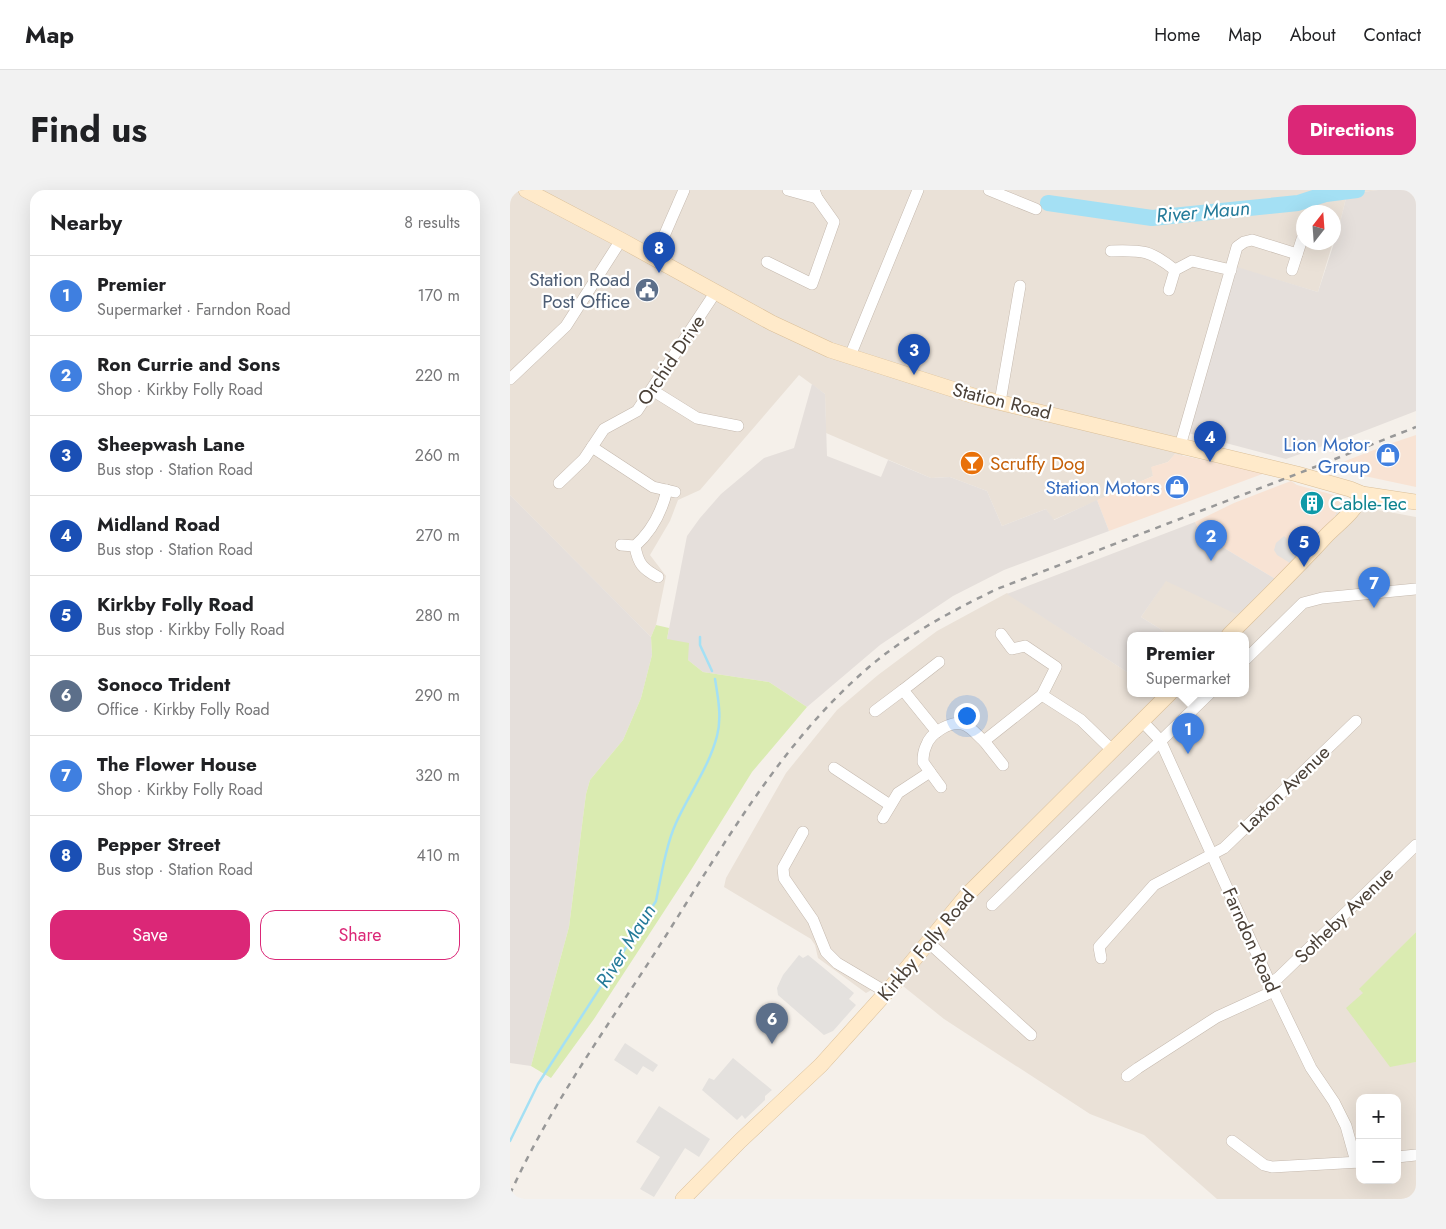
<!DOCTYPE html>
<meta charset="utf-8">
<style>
body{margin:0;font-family:Jost,sans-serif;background:#f2f2f2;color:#202124}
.controls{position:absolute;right:15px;bottom:15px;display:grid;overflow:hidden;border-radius:10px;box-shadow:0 5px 20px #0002}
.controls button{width:45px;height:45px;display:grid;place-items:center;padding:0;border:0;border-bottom:1px solid #e0e0e0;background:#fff;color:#202124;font:25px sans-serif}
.compass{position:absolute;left:786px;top:15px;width:45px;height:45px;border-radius:50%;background:#fff;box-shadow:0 5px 20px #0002;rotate:17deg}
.you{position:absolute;left:456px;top:525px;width:18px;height:18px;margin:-12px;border:4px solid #fff;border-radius:50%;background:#1a73e8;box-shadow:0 0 0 8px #1a73e833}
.badge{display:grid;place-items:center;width:32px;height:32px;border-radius:50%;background:#db2777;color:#fff;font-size:16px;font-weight:700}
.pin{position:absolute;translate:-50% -41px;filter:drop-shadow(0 1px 2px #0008)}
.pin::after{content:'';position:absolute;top:26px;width:18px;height:15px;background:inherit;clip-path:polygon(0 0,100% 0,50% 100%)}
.popup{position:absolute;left:617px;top:442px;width:122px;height:65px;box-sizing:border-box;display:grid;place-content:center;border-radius:10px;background:#fff;filter:drop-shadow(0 1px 4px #0005);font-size:16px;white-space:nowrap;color:#757577}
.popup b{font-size:19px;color:#202124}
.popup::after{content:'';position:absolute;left:50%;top:100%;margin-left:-10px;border:10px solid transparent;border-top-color:#fff}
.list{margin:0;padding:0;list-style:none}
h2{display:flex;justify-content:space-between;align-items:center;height:65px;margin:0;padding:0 20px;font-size:21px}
h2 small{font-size:16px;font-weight:400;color:#757577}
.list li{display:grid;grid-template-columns:32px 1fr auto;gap:15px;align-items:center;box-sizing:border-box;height:80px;padding:0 20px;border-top:1px solid #e0e0e0}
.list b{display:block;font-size:19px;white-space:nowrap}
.list p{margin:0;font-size:16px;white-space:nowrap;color:#757577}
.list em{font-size:16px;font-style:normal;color:#757577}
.actions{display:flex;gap:10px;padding:15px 20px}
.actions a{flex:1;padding:11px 0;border:1px solid #db2777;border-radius:15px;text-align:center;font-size:18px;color:#db2777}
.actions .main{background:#db2777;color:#fff}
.map{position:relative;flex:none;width:906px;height:1009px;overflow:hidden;border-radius:15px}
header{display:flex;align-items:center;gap:30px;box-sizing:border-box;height:70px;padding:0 25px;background:#fff;border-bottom:1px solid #e0e0e0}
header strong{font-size:24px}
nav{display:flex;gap:28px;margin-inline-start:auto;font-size:18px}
.intro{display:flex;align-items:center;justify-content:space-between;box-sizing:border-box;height:120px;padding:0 30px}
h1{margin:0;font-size:35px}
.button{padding:12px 22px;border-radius:15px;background:#db2777;color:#fff;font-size:18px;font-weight:700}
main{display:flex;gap:30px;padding:0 30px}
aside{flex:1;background:#fff;border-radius:15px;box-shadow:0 5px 20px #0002}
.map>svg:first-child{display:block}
.residential{fill:#eae1d7;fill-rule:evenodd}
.commercial{fill:#f8e3d4}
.industrial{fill:#e5dfdb}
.green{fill:#daebb1}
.parking{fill:#e4e1de}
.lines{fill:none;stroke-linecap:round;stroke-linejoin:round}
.stream{stroke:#a4e0f4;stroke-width:2.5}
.river{stroke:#a4e0f4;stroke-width:16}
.minor-casing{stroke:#c5b9ae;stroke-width:12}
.secondary-casing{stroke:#dabf99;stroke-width:16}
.minor{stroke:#fff;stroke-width:11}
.secondary{stroke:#ffeaca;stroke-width:15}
.rail{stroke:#989898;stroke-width:2.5;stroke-dasharray:6 6;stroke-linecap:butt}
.labels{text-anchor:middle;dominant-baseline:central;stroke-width:4.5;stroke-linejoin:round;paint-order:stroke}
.service-label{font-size:19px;fill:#4e5e75;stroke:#fff;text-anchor:end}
.street-label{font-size:19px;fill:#4a4037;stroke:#fff}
.shop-label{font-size:19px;fill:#366cbe;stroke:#fff;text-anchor:end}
.food-label{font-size:19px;fill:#c56008;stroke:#fff;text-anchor:start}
.culture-label{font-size:19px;fill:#0d838f;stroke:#fff;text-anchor:start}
.water-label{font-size:20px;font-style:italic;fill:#257b9a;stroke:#fff}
</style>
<header>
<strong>Map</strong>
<nav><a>Home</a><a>Map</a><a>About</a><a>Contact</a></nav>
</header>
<div class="intro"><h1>Find us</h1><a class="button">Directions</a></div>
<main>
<aside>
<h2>Nearby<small>8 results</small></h2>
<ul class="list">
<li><span class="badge" style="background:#3f7fe0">1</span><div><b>Premier</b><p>Supermarket · Farndon Road</p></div><em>170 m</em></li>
<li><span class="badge" style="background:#3f7fe0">2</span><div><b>Ron Currie and Sons</b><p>Shop · Kirkby Folly Road</p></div><em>220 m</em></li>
<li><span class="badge" style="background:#1a4fb4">3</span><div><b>Sheepwash Lane</b><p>Bus stop · Station Road</p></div><em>260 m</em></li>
<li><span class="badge" style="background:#1a4fb4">4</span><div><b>Midland Road</b><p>Bus stop · Station Road</p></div><em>270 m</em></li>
<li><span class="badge" style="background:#1a4fb4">5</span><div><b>Kirkby Folly Road</b><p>Bus stop · Kirkby Folly Road</p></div><em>280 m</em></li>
<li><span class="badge" style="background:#5c6f8a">6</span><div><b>Sonoco Trident</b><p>Office · Kirkby Folly Road</p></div><em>290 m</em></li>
<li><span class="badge" style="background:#3f7fe0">7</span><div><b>The Flower House</b><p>Shop · Kirkby Folly Road</p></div><em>320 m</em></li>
<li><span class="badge" style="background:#1a4fb4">8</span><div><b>Pepper Street</b><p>Bus stop · Station Road</p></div><em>410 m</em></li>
</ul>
<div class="actions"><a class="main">Save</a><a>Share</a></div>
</aside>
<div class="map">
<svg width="906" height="1009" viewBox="0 0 906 1009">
<rect width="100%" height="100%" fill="#f5f0ea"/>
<g class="residential">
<path d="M 0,0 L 868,0 L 837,4 L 828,41 L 824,52 L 824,22 L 794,22 L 794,52 L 823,52 L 808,102 L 727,78 L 672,266 L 665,264 L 658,272 L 642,277 L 643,286 L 543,330 L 536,319 L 492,336 L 477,301 L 440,287 L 421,288 L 316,243 L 315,204 L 289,185 L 190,300 L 168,310 L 160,331 L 140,365 L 156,386 L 146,435 L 141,447 L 0,305 Z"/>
<path d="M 830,313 L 906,327 L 906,742 L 850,800 L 853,802 L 880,876 L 906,872 L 906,1009 L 707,1009 L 634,945 L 580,924 L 434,829 L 383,788 L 356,803 L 308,768 L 305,755 L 301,749 L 214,697 L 216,688 L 276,583 L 327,520 L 368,485 L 427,441 L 497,403 L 620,484 L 620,503 L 736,503 L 736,445 L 660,445 L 631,427 L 656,390 L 726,423 L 822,333 ZM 850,908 L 887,908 L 887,990 L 850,990 Z"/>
</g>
<g class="commercial">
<path d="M 906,245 L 906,297 L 817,278 L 882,253 Z"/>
<path d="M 665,264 L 755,283 L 599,341 L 587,310 L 643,286 L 641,277 L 658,272 Z"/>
<path d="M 781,291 L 787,295 L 824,305 L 831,303 L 830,313 L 822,333 L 767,390 L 691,344 L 685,332 L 724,313 Z"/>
</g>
<g class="industrial">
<path d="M 868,0 L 906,0 L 906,221 L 844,245 L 776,269 L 678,243 L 727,77 L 808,102 L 828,41 L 837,4 Z"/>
<path d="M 302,194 L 315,204 L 317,266 L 371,287 L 378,270 L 421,288 L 440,287 L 477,301 L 492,336 L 536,319 L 544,330 L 587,310 L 599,341 L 494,380 L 443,406 L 370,455 L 297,517 L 259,492 L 193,482 L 178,470 L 157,449 L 177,346 L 190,328 L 211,304 L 254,268 L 284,258 Z"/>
<path d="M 0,305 L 141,447 L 142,465 L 131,508 L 113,550 L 80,590 L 76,604 L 59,737 L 21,876 L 0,873 Z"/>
<path d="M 685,332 L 691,344 L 767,390 L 740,417 L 726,424 L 656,391 L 631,427 L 660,445 L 620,445 L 620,484 L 497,404 Z"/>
</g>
<g class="green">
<path d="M 146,435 L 159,438 L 157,449 L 179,453 L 178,470 L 193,482 L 259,492 L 297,517 L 242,582 L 181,680 L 84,829 L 41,888 L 21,876 L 59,737 L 76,604 L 80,590 L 113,550 L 131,508 L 142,465 L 141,447 Z"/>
<path d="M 906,742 L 906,872 L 880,877 L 836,818 L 853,803 L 849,799 Z"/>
</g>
<g class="parking">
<path d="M 774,346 L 791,362 L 780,373 L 767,365 L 764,360 L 766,353 Z"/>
<path d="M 289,765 L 293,768 L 298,765 L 344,803 L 339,809 L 346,815 L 323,841 L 314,845 L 268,805 L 267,798 L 273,785 Z"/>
<path d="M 115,853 L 148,875 L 143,882 L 133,876 L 127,885 L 104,870 Z"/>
<path d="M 223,868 L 262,900 L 255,906 L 255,910 L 235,929 L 232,925 L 227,930 L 192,900 L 199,888 L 204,890 Z"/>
<path d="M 149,916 L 200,949 L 189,967 L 175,958 L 144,1007 L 130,999 L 150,967 L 126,952 Z"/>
</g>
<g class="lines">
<g class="stream">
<path d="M 190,447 L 190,455 L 202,481"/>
<path d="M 0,951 L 28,894 L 146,711 C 151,687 156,655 166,633 C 179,604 199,577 207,546 C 212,528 208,507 205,489"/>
</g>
<path class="river" d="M 538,13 L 642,28 L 788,13 L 816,4 L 847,0"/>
<g class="minor-casing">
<g id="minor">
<path d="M 278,0 L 307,8"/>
<path d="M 479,0 L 526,19"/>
<path d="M 601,61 C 633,60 640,60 665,80"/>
<path d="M 144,69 L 174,0"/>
<path d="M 257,72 L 302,94 L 324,32 L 307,8 L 304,0"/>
<path d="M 782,80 L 792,49"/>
<path d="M 659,100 L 665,80 L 682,71 L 721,80"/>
<path d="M 340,166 L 408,0"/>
<path d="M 0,189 L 56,136 L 111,50"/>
<path d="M 142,200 L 187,228 L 228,236"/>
<path d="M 490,212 L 510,96"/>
<path d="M 670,256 L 727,57 L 734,52 L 742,50 L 787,64"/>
<path d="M 82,257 L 143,297 L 165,302"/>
<path d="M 49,293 L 74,269 L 94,239 L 127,221 L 205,103"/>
<path d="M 111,355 L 125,356"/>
<path d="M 148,387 C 133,379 128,374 125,356 C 142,341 152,321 157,300"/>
<path d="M 491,444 L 502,459 L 515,456 L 546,477 L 532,505 L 571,530 L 602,560"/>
<path d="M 736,469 L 793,413 L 812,408 L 906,399"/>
<path d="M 365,521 L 393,500"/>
<path d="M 632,531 L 650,550 L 760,793 L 801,878 L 824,912 L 836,936 L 846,972"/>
<path d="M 427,542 L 393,500 L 429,472"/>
<path d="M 474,551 L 493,575"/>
<path d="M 324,578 L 380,615"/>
<path d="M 420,582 L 431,597"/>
<path d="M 373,628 L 388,603 L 420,582 L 413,572 C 413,567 414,560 416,556 C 420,543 442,529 455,535 C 462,538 468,546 474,551 L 532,505"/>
<path d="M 293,642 L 273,678 L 274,688 L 303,730 L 316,762 L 327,773 L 376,802"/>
<path d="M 482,715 L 700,503"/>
<path d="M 418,752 L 521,845"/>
<path d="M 591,768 L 589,757 L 644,695 L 714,658 L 846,531"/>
<path d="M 760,793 L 768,788 L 906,655"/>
<path d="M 617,886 L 628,878 L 707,827 L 764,801"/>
<path d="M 722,951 L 754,975 L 762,977 L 850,972"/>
<path d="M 887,967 L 906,965"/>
</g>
</g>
<g class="secondary-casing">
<g id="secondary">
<path d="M 16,0 L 111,50 L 262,133 L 320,160 L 467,207 L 787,284 L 840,299 L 852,304 L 906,312"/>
<path d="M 719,445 C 752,412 785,380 817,345 C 831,331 844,323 852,304"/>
<path d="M 173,1009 L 230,951 L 311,875 L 383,795 L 457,705 L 660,503"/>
</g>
</g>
<use href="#minor" class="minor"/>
<use href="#secondary" class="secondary"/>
<path class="rail" d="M 0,1004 C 37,922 90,847 139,772 C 206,669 269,551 365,472 C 402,442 444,420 487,399 L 787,284 L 906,237"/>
</g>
<defs>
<g id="civic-disc" transform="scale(1.25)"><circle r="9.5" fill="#5c6f8a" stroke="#fff"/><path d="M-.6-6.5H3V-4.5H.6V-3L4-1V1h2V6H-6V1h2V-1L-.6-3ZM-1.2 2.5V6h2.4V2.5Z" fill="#fff"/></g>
<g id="shop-disc" transform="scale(1.25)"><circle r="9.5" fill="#3f7fe0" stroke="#fff"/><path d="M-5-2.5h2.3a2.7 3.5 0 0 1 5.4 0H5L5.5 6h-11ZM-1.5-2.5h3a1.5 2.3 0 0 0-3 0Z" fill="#fff"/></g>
<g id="bar-disc" transform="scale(1.25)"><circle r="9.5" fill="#e8710a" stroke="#fff"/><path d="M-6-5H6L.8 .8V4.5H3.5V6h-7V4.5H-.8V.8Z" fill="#fff"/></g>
<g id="building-disc" transform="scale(1.25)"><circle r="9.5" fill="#0f9aa8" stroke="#fff"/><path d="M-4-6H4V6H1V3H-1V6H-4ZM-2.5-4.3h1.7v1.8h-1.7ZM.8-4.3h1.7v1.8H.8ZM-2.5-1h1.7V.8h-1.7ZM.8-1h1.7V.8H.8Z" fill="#fff"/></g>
</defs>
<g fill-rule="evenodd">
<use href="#civic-disc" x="137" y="100"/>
<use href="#shop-disc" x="878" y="265"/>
<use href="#bar-disc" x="462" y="273"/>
<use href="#shop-disc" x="667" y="297"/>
<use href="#building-disc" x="802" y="313"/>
</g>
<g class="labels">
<g class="service-label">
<text x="120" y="89">Station Road<tspan x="120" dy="22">Post Office</tspan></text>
</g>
<g class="street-label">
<text transform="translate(161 170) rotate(-56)">Orchid Drive</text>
<text transform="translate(492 211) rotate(14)">Station Road</text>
<text transform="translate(775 599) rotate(-44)">Laxton Avenue</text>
<text transform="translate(834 725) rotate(-44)">Sotheby Avenue</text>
<text transform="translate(741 750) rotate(66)">Farndon Road</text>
<text transform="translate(416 755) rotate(-50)">Kirkby Folly Road</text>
</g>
<g class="shop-label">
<text x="860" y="254">Lion Motor<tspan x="860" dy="22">Group</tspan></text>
<text x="650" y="297">Station Motors</text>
</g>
<g class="food-label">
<text x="480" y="273">Scruffy Dog</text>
</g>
<g class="culture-label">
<text x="820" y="313">Cable-Tec</text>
</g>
<g class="water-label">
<text transform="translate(693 22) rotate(-5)">River Maun</text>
<text transform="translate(116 756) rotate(-58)">River Maun</text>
</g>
</g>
</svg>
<div class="controls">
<button>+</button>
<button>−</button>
</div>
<svg class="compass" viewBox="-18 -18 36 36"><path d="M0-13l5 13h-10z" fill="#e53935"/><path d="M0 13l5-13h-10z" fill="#757577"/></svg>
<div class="you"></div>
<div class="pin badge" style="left:678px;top:564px;background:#3f7fe0">1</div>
<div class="popup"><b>Premier</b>Supermarket</div>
<div class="pin badge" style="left:701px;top:371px;background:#3f7fe0">2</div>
<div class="pin badge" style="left:404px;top:185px;background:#1a4fb4">3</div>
<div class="pin badge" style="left:700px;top:272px;background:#1a4fb4">4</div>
<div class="pin badge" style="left:794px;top:377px;background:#1a4fb4">5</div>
<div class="pin badge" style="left:262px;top:854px;background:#5c6f8a">6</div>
<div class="pin badge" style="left:864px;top:418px;background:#3f7fe0">7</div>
<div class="pin badge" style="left:149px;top:83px;background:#1a4fb4">8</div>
</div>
</main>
